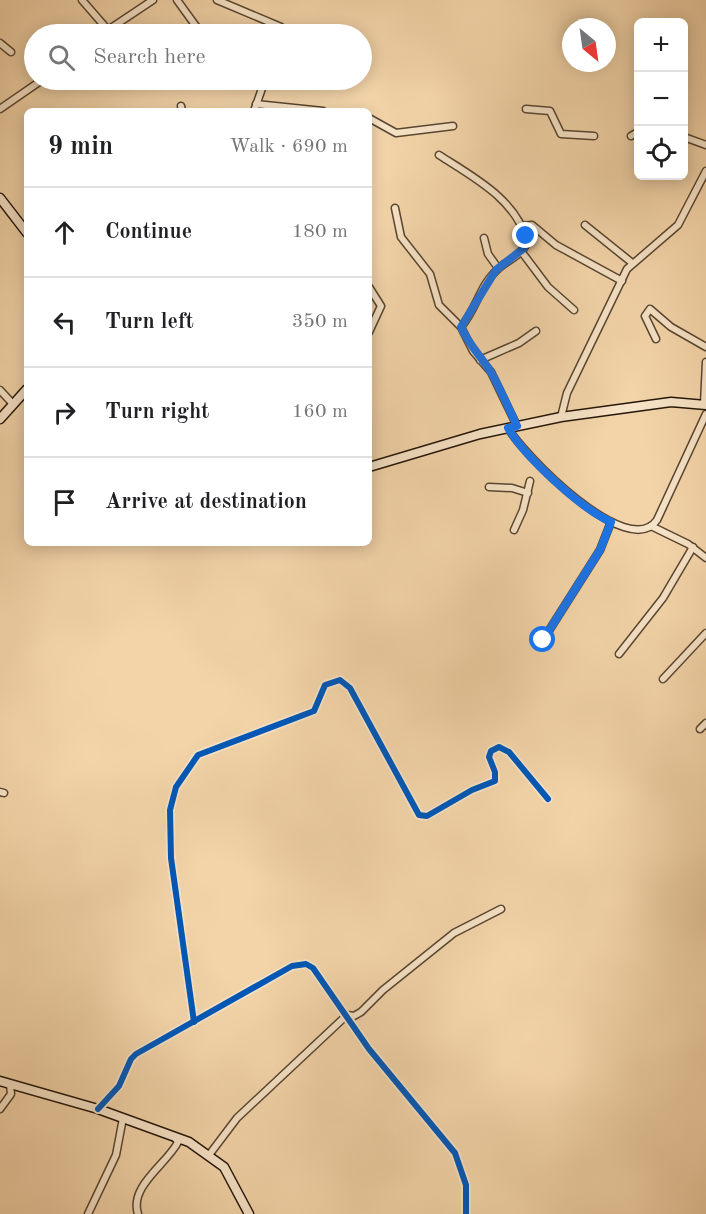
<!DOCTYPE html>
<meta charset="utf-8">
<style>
body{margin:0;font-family:"Old Standard TT",serif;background:#f6f6f6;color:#202124}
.controls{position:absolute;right:18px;top:18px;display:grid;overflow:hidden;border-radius:9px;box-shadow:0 3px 15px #0003}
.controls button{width:54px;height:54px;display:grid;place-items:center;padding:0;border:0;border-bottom:2px solid #e0e0e0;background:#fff;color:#202124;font:30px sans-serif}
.compass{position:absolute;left:562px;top:18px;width:54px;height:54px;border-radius:50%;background:#fff;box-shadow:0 3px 15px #0003;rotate:151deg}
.stop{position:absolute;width:18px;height:18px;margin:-14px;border:4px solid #1a73e8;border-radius:50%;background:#fff}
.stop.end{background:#1a73e8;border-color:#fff;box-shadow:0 2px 6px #0008}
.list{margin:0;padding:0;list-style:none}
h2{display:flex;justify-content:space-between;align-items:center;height:78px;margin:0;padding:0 24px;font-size:26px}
h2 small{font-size:20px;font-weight:400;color:#757577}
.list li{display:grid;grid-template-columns:39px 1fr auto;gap:18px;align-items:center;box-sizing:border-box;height:90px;padding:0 24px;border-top:2px solid #e0e0e0}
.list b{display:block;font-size:22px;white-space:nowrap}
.list em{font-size:20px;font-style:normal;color:#757577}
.icon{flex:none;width:33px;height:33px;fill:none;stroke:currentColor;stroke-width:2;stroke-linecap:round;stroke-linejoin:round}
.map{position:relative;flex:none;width:706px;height:1214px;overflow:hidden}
.search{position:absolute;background:#fff;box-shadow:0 3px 15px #0003;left:24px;top:24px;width:348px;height:66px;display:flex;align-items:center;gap:15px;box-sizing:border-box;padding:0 21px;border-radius:33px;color:#757577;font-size:22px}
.panel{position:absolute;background:#fff;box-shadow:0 3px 15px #0003;left:24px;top:108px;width:348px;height:438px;border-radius:9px}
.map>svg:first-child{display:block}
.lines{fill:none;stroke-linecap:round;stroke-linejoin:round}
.street-casing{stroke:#584631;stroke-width:9}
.secondary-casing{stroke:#251709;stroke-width:11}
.street{stroke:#f7e3c7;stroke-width:6}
.secondary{stroke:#f7e3c7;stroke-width:8}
.cycleway-casing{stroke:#f7e3c7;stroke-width:10}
.cycleway{stroke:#0057b8;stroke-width:6}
.route{stroke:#1a73e8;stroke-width:8}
</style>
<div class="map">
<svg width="706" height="1214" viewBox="0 0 706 1214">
<rect width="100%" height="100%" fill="#f3d4a9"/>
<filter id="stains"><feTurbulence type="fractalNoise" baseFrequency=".00333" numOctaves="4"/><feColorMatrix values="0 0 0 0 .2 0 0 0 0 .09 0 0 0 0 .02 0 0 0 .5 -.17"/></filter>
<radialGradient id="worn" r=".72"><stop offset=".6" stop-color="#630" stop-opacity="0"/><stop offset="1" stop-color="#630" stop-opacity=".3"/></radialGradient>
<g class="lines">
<g class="street-casing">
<g id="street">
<path d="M 82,0 L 108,30"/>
<path d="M 177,0 L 198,29 L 198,34"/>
<path d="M 217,0 L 281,27"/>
<path d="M 102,34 L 153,0"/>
<path d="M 0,43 L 11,52"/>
<path d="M 256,104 L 323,111"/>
<path d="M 181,106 L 182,111"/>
<path d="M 0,109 L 42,80"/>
<path d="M 526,109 L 550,111 L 561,134 L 594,136"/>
<path d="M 254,111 L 265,80"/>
<path d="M 369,118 L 396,133 L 453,126"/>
<path d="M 631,136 L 638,132"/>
<path d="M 684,137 L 706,145"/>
<path d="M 439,155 C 473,177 516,199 527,241 C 524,255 507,260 497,270 C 480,285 476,310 461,327"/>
<path d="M 395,208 L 401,237 L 430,274 L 439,305 L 461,327 L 473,351 L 491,372 L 517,426"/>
<path d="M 585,225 L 631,262"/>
<path d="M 522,226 L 532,225 L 556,245 L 622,281"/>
<path d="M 484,238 L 488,254 L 498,268"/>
<path d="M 521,251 L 548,287 L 574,310"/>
<path d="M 369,287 L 381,306 L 369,332"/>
<path d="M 656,339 L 645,316 L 650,309 L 671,327 L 706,347"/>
<path d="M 480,360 L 519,343 L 536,331"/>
<path d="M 0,390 L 12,403"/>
<path d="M 704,404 L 706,362"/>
<path d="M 561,417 L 567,393 L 627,269 L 678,225 L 706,171"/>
<path d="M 508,428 C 523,454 628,562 657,520 L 706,414"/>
<path d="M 489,487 L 512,488 L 528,493"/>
<path d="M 651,526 L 688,544 L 706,558"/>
<path d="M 514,530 L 523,510 L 530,481"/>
<path d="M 543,640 L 600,550 L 611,522"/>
<path d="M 619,654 L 663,598 L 693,547"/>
<path d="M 663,679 L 706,633"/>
<path d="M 700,729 L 706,723"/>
<path d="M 0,792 L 4,793"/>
<path d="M 194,1022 L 171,858 L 170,810 L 176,787 L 198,755 L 314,711 L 325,685 L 340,680 L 350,688 L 419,815 L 427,816 L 472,790 L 495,781 L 495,772 L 489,757 L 491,751 L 499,747 L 509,752 L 548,799"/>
<path d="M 0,1109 L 11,1094 L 10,1085"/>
<path d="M 98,1109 L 119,1086 L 131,1059 L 136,1054 L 292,966 L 306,964 L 313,968 L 369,1049 L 455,1153 L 466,1185 L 466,1214"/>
<path d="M 209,1155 L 237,1118 L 347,1015 L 354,1016 L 361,1012 L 383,990 L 454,933 L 501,909"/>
<path d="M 88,1214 L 116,1155 L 123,1118"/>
<path d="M 138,1214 C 129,1186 167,1164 178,1142 L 175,1138"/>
</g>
</g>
<g class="secondary-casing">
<g id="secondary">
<path d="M 0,198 L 27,233"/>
<path d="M 0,419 L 27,389"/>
<path d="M 369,467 L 480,434 L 561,417 L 671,402 L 706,405"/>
<path d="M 0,1081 L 98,1109 L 189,1142 L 224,1167 L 249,1214"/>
</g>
</g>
<use href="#street" class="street"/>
<use href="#secondary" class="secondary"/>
<g class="cycleway-casing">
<g id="cycleway">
<path d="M 194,1022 L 171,858 L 170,810 L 176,787 L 198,755 L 314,711 L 325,685 L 340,680 L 350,688 L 419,815 L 427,816 L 472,790 L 495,781 L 495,772 L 489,757 L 491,751 L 499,747 L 509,752 L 548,799"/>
<path d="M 98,1109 L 119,1086 L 131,1059 L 136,1054 L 292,966 L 306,964 L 313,968 L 369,1049 L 455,1153 L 466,1185 L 466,1214"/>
</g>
</g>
<use href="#cycleway" class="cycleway"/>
</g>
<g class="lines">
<path class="route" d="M 526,236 L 524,248 L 496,270 L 461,327 C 470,347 482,357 492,374 C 501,390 509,409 517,426 L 508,428 C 525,457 580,508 611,522 L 600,550 L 543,640"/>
</g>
<rect width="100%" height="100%" filter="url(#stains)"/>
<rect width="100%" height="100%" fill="url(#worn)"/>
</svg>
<div class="controls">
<button>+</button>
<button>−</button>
<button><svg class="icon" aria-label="locate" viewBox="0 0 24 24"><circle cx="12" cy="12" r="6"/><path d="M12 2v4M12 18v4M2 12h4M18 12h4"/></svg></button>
</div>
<svg class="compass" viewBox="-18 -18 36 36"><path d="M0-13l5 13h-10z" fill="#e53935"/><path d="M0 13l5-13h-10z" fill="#757577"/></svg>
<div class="stop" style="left:543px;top:640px"></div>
<div class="stop end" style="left:526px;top:236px"></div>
<div class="search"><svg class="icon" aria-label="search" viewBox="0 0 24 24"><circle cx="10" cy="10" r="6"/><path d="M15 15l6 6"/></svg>Search here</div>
<section class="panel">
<h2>9 min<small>Walk · 690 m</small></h2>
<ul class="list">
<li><svg class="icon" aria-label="ahead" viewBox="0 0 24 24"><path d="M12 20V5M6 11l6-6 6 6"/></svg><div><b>Continue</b></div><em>180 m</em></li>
<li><svg class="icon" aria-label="left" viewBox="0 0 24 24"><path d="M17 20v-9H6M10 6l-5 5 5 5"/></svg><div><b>Turn left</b></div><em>350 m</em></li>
<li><svg class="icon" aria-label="right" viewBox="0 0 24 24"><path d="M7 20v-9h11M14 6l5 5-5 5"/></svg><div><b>Turn right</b></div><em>160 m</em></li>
<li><svg class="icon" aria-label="arrive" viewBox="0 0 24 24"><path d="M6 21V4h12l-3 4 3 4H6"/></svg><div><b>Arrive at destination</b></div></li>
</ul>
</section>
</div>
